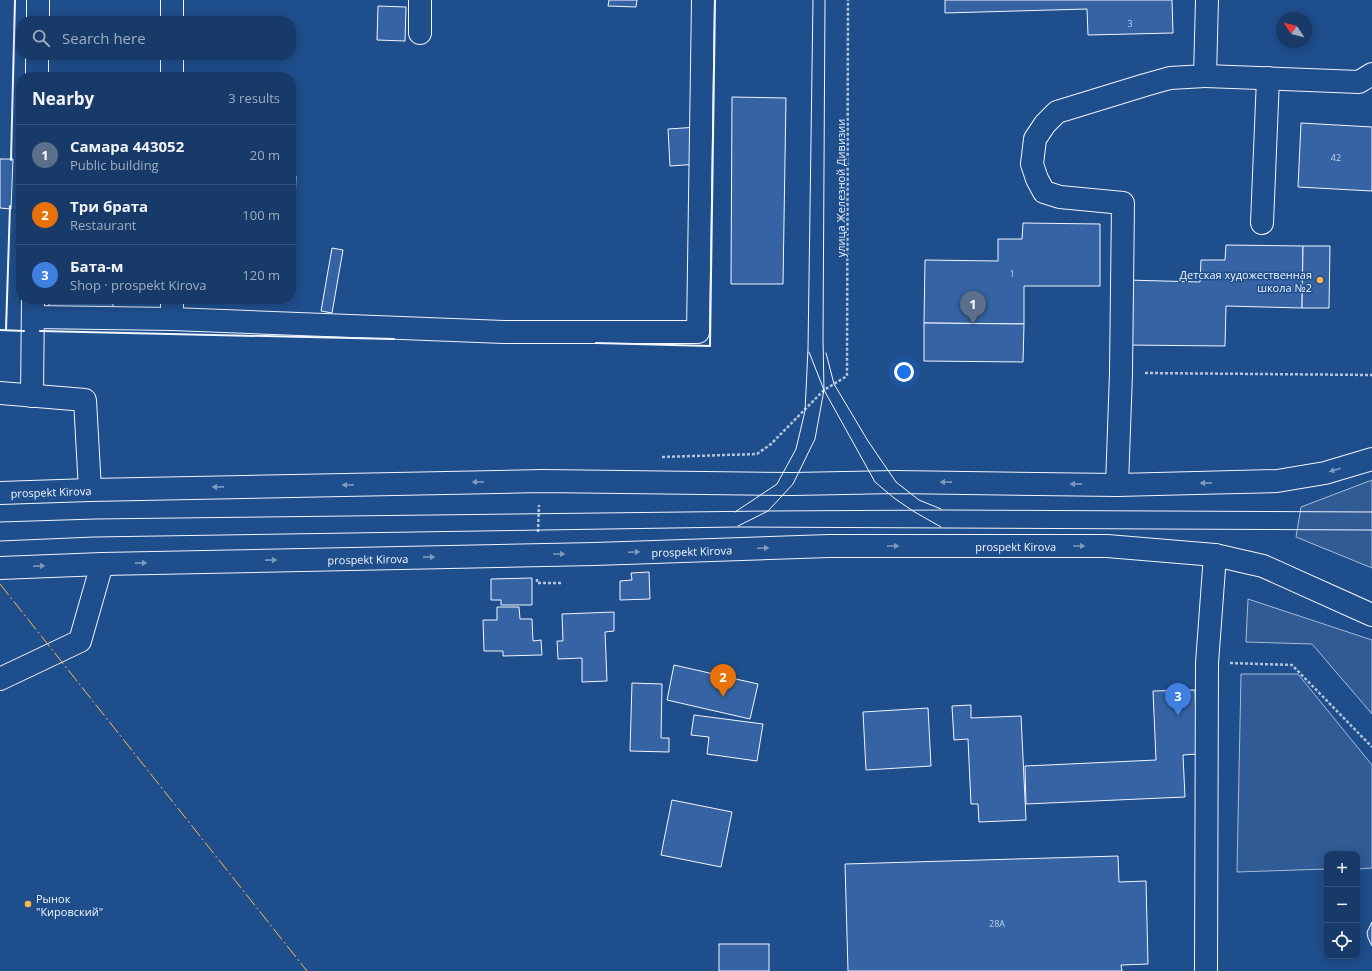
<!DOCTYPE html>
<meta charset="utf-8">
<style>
body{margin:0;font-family:"Open Sans",sans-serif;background:#244571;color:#f1f3f6}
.controls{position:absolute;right:12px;bottom:12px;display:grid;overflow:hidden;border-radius:8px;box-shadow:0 2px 10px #0003}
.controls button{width:36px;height:36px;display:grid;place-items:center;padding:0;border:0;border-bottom:1px solid #36547d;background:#173a69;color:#f1f3f6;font:20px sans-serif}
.compass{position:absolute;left:1276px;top:12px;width:36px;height:36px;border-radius:50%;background:#173a69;box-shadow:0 2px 10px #0003;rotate:305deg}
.you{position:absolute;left:904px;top:372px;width:14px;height:14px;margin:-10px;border:3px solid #fff;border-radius:50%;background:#1a73e8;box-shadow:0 0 0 6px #1a73e833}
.badge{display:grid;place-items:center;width:26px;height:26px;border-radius:50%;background:#ffb74d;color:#fff;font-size:13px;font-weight:700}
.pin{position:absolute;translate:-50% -33px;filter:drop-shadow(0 1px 2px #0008)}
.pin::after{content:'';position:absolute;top:21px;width:14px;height:12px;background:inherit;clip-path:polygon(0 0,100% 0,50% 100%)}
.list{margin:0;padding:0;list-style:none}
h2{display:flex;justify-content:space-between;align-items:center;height:52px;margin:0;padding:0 16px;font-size:17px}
h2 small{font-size:13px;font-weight:400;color:#9eadc0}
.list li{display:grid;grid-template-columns:26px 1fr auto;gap:12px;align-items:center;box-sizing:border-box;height:60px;padding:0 16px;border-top:1px solid #36547d}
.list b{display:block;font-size:15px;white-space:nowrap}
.list p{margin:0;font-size:13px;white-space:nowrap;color:#9eadc0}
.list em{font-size:13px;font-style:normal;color:#9eadc0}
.icon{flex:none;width:22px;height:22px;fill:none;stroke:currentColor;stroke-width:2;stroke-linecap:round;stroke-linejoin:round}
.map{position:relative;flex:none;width:1372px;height:971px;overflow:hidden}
.search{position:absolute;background:#173a69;box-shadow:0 2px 10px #0003;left:16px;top:16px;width:280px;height:44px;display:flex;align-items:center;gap:10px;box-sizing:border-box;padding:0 14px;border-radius:16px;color:#9eadc0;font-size:15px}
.panel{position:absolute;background:#173a69;box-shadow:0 2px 10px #0003;left:16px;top:72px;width:280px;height:232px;border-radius:16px}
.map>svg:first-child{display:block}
.green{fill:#305b95;stroke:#a8bbd7}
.building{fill:#3563a3;stroke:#f2f6ff}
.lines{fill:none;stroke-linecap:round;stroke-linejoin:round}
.minor-casing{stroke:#f2f6ff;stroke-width:24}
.major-casing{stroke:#f2f6ff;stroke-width:24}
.path{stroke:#b3c4dc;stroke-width:2.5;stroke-dasharray:3 2;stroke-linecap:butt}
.minor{stroke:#1f4e8c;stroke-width:22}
.major{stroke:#1f4e8c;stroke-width:22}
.tram{stroke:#f2f6ff;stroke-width:1}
.wall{stroke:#f2f6ff;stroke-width:2}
.power{stroke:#ffb74d;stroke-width:1;stroke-dasharray:14 3 2 3;stroke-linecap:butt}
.oneway{fill:#7e9ac0}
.poi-dot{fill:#ffb74d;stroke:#1f4e8c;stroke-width:1.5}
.labels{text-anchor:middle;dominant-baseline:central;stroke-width:3;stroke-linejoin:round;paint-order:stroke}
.number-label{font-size:9px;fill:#c3d1e8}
.street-label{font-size:11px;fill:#f2f6ff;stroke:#1f4e8c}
.poi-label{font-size:11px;fill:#f2f6ff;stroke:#1f4e8c;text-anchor:end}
</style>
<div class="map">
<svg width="1372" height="971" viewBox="0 0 1372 971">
<rect width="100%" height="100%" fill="#1f4e8c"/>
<g class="green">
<path d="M 1372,480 L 1372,568 L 1296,537 L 1301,507 Z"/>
<path d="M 1248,599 L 1372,640 L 1372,714 L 1312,644 L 1246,642 Z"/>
<path d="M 1241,674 L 1298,674 L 1372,765 L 1372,868 L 1357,869 L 1357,854 L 1327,854 L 1327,869 L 1237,872 Z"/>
</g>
<g class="building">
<path d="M 609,0 L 637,0 L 636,7 L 608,6 Z"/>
<path d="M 945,0 L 1172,0 L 1173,33 L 1088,35 L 1087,9 L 945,13 Z"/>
<path d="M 378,6 L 406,7 L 405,41 L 377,40 Z"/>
<path d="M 732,97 L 786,98 L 783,284 L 731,284 Z"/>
<path d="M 1301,123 L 1372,127 L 1372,191 L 1298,187 Z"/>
<path d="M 698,127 L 699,164 L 670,166 L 668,129 Z"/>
<path d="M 0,159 L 13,159 L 11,209 L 0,208 Z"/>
<path d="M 291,176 L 296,176 L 295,204 L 291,204 Z"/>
<path d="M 1023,223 L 1100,224 L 1100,286 L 1024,286 L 1024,324 L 924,323 L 925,260 L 998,261 L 998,239 L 1022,239 Z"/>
<path d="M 1226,245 L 1303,246 L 1302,308 L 1226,306 L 1225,346 L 1126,345 L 1127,280 L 1200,282 L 1201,260 L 1225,260 Z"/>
<path d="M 1303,246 L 1330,246 L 1329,308 L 1302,308 Z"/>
<path d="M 332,248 L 343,250 L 332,313 L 321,311 Z"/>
<path d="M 49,299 L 113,299 L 113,309 L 49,307 Z"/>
<path d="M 924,323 L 1024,324 L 1023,362 L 924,361 Z"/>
<path d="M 649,572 L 650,599 L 620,600 L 620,581 L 632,580 L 631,573 Z"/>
<path d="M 532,578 L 532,605 L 501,605 L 501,600 L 491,600 L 491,579 Z"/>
<path d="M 497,607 L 519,607 L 520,619 L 532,619 L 533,641 L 541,640 L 542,655 L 503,656 L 503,651 L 484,651 L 483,620 L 497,620 Z"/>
<path d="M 614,612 L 614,631 L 605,632 L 607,681 L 582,682 L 582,658 L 558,659 L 557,641 L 563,641 L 562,614 Z"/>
<path d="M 674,665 L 758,684 L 750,719 L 667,700 Z"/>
<path d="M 632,683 L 662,684 L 661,738 L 669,738 L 669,752 L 630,751 Z"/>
<path d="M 1195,690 L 1197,754 L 1183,755 L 1185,797 L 1026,804 L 1025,766 L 1156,760 L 1153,691 Z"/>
<path d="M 971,705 L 971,718 L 1021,716 L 1026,820 L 979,822 L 978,804 L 971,804 L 968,739 L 954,740 L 952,706 Z"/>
<path d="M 928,708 L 931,766 L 866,770 L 863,712 Z"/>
<path d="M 694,715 L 763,724 L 757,761 L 707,754 L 709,737 L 691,735 Z"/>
<path d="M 672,800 L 732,812 L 721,867 L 661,855 Z"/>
<path d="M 1118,856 L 1119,882 L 1146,881 L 1148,964 L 1121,965 L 1122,971 L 848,971 L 845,864 Z"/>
<path d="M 1372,922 L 1372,946 L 1368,938 L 1367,932 Z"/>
<rect x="719" y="944" width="50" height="27"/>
</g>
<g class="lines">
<g class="minor-casing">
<g id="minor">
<path d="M 38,21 L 38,0"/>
<path d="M 172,21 L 172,0"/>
<path d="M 420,33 L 420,0"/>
<path d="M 1205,76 L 1359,82 L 1372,74"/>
<path d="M 37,77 L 37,55"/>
<path d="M 172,77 L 172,55"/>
<path d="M 1262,223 L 1268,78"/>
<path d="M 33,317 L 172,319 L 172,299"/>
<path d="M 172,319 L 504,332 L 698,332 L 703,0"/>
<path d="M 0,393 L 85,400 L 90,490"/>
<path d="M 32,396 L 33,299"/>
<path d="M 1117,485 L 1121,373 L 1123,203 L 1060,197 L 1044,192 L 1037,179 L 1032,164 L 1035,139 L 1045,124 L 1057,112 L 1145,85 L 1170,78 L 1205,76 L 1207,0"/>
<path d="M 0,679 L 80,641 L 102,564"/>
<path d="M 1206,971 L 1207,663 L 1215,555"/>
</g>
</g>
<g class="major-casing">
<g id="major">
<path id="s1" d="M 0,493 L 90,490 L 542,481 L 793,484 L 896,482 L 1117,485 L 1196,483 L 1277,481 L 1325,473 L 1372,459"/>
<path id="s2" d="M 0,568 L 102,564 L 595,554 L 829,546 L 1107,546 L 1215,555 L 1263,566 L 1372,615"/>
</g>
</g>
<g class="path">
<path d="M 1145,373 L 1372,375"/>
<path d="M 662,457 L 757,454 L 771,444 L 824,390 L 847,376 L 848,0"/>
<path d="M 538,532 L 539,505"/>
<path d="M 537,579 L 537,583 L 562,583"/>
<path d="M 1230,663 L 1292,665 L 1372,747"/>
</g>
<use href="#minor" class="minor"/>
<use href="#major" class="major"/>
<g class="tram">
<path d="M 809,352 L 824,390 L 875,482 L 894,498 L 913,511 L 941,527"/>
<path d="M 826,353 L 834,384 L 868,441 L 896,482 L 919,500 L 941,509"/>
<path d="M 735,512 L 777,484 L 796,449 L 805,411 L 808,349 L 813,0"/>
<path d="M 0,522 L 95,519 L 768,511 L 945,510 L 1372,512"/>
<path d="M 738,526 L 768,511 L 793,484 L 815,439 L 824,390 L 823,339 L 825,0"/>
<path d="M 0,541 L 94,537 L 736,527 L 1372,530"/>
</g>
<g class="wall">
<path d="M 11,160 L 15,0"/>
<path d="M 0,330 L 24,331"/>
<path d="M 6,330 L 10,206"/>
<path d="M 40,331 L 394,339"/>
<path d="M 596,343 L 710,346 L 715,0"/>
</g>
<path class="power" d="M 0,584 L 307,971"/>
</g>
<defs><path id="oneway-solid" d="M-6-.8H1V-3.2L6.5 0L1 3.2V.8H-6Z"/></defs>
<g class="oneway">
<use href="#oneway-solid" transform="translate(1335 470) rotate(164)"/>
<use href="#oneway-solid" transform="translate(478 482) rotate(179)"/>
<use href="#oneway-solid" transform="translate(946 482) rotate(-179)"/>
<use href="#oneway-solid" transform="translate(1206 483) rotate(179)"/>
<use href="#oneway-solid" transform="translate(1076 484) rotate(-179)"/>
<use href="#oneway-solid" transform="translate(348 485) rotate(179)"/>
<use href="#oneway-solid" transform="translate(218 487) rotate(179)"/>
<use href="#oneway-solid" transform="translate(893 546)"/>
<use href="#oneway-solid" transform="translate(1079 546)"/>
<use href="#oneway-solid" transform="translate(763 548) rotate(-2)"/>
<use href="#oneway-solid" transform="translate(634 552) rotate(-2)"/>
<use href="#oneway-solid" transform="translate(559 554)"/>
<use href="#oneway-solid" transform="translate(429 557) rotate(-1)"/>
<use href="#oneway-solid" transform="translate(271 560) rotate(-1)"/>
<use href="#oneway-solid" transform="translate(141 563) rotate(-1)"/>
<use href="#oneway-solid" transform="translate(39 566) rotate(-2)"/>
</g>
<g class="poi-dot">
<circle cx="1320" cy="280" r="4"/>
<circle cx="28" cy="904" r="4"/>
</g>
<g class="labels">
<g class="number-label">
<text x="1130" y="23">3</text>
<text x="1336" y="157">42</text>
<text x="1012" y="273">1</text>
<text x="997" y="923">28А</text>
</g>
<g class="street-label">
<text transform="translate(840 188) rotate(-90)">улица Железной Дивизии</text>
<text stroke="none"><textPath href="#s1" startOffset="51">prospekt Kirova</textPath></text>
<text stroke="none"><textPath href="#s2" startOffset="1016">prospekt Kirova</textPath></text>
<text stroke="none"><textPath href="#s2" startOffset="692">prospekt Kirova</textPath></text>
<text stroke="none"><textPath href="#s2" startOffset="368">prospekt Kirova</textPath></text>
</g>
<g class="poi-label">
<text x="1312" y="274">Детская художественная<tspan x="1312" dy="13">школа №2</tspan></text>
<text x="36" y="898" text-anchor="start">Рынок<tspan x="36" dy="13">"Кировский"</tspan></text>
</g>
</g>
</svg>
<div class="controls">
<button>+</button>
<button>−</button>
<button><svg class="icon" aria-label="locate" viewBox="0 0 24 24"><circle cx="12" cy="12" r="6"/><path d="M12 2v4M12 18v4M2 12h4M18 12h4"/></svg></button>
</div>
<svg class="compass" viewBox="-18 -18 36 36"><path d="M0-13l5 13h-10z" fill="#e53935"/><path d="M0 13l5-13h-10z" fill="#9eadc0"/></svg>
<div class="you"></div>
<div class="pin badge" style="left:973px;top:324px;background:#5c6f8a">1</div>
<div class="pin badge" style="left:723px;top:697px;background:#e8710a">2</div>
<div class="pin badge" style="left:1178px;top:716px;background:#3f7fe0">3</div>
<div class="search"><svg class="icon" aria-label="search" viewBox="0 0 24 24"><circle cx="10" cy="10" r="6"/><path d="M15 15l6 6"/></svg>Search here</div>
<section class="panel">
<h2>Nearby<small>3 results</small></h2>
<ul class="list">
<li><span class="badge" style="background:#5c6f8a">1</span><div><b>Самара 443052</b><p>Public building</p></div><em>20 m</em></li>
<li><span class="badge" style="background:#e8710a">2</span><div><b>Три брата</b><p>Restaurant</p></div><em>100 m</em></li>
<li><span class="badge" style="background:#3f7fe0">3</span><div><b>Бата-м</b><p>Shop · prospekt Kirova</p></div><em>120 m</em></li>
</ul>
</section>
</div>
